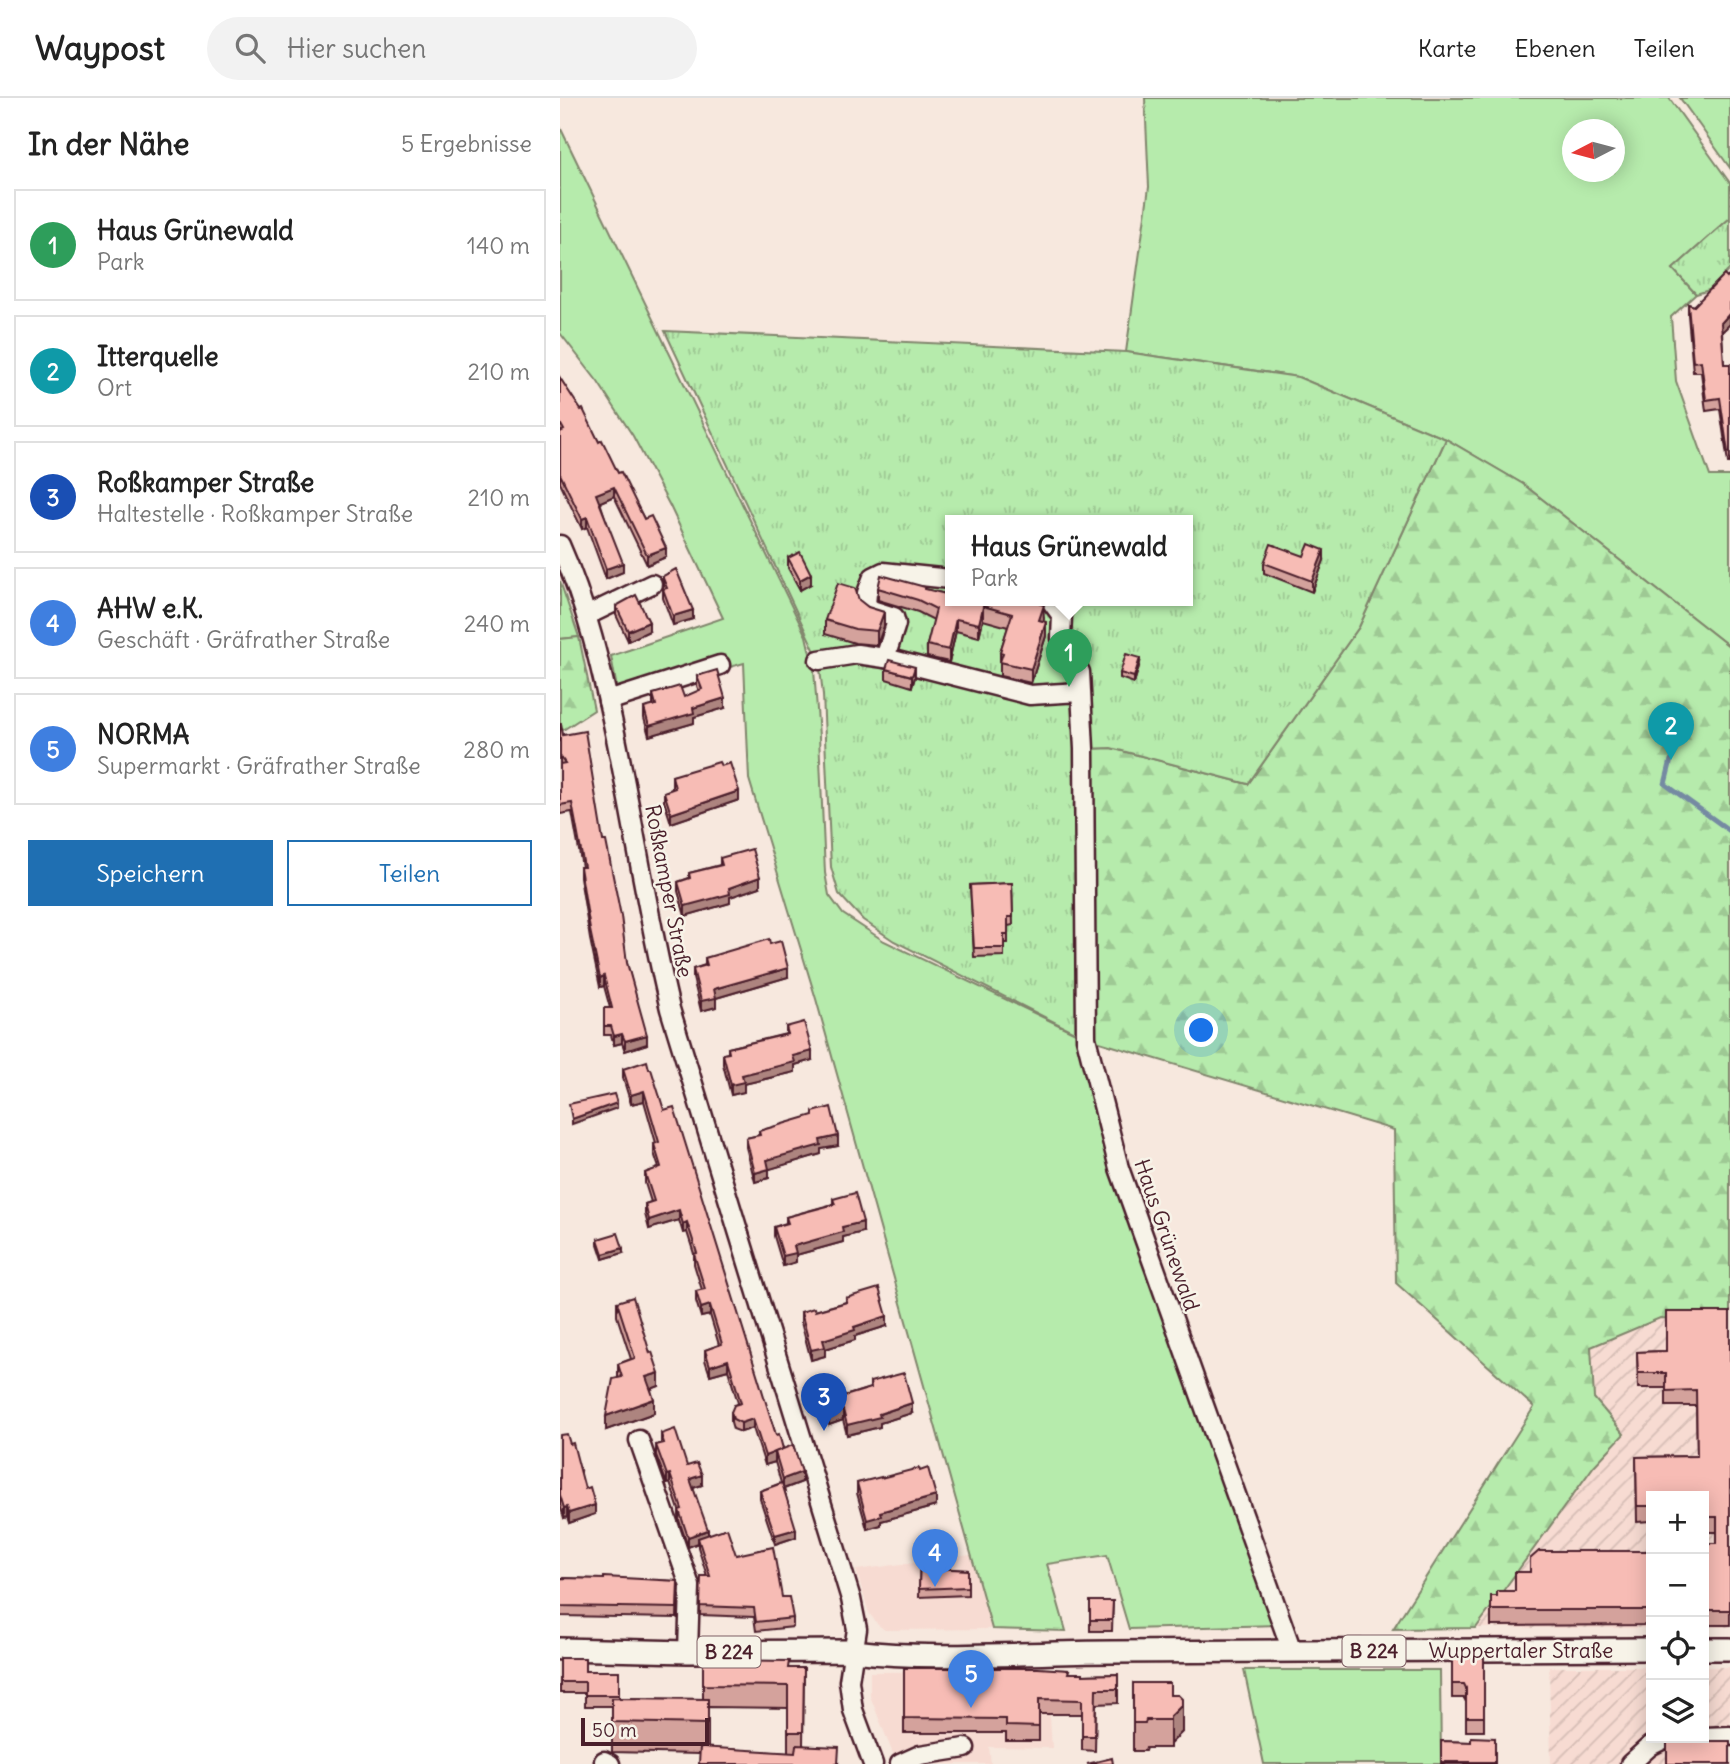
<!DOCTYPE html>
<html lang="de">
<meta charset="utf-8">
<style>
body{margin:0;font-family:Delius,sans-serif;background:#f2f2f2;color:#222}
.controls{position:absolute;right:21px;bottom:21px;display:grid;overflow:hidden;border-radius:0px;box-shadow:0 4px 18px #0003}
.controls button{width:63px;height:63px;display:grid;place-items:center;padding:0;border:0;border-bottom:2px solid #e0e0e0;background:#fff;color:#222;font:35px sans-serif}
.compass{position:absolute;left:1002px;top:21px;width:63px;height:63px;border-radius:50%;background:#fff;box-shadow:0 4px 18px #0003;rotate:264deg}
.scale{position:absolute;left:21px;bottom:18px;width:128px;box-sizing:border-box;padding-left:7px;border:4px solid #4a1f2b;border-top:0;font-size:19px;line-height:24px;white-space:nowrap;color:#4a1f2b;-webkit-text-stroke:5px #f7f3e8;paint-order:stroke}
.you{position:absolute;left:642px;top:933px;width:24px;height:24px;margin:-18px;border:5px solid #fff;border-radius:50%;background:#1a73e8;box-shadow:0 0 0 10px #1a73e833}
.badge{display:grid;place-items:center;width:46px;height:46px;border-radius:50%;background:#1f6fb2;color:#fff;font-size:23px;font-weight:700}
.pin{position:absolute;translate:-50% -58px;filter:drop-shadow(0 2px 4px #0008)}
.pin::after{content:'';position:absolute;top:37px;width:24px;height:21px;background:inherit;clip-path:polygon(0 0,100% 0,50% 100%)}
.popup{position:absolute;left:385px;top:417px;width:248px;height:91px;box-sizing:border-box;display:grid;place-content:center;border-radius:0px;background:#fff;filter:drop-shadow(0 2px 5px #0005);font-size:23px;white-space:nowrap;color:#767676}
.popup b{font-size:26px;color:#222}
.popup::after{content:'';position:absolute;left:50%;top:100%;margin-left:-14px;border:14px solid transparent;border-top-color:#fff}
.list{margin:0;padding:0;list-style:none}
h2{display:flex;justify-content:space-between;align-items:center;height:91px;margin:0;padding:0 28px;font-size:30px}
h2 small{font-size:23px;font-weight:400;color:#767676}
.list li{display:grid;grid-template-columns:46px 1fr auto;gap:21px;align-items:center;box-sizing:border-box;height:112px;margin:0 14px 14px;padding:0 14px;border:2px solid #e0e0e0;border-radius:0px}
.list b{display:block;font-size:26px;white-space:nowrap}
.list p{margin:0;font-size:23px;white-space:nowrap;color:#767676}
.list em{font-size:23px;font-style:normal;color:#767676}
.actions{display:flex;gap:14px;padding:21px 28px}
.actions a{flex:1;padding:16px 0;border:2px solid #1f6fb2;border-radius:0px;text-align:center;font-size:24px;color:#1f6fb2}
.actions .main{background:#1f6fb2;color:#fff}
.icon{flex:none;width:38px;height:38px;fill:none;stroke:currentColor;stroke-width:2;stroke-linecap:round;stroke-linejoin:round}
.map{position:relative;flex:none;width:1170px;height:1666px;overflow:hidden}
header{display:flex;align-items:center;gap:42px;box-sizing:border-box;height:98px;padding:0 35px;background:#fff;border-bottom:2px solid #e0e0e0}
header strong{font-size:33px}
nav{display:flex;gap:38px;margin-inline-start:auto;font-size:24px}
.search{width:490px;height:63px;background:#f2f2f2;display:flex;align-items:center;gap:18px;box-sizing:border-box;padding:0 24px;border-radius:38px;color:#767676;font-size:26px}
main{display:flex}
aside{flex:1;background:#fff}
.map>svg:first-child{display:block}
.built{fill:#f7dbd2}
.industrial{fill:url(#industrial-furrows)}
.green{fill:#b6ebac;stroke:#80856c;stroke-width:2;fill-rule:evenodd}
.forest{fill:url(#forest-firs);stroke:#80856c;stroke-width:2}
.park{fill:url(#park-tufts);stroke:#80856c;stroke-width:2;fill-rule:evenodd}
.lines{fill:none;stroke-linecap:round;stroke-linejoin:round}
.stream{stroke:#748aa2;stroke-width:5}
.minor-casing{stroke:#4a1f2b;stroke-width:23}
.major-casing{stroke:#4a1f2b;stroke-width:26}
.minor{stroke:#f7f3e8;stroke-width:18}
.major{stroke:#f7f3e8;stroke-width:21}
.wall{fill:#d4a29c;stroke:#4a1f2b;stroke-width:2;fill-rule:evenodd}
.shaded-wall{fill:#ad847f;stroke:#4a1f2b;stroke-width:2}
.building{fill:#f7bcb5;stroke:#4a1f2b;stroke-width:2}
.labels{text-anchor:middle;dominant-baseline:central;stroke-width:5;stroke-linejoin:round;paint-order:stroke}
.shield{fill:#f7f3e8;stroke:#7e5f64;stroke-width:2}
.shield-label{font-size:19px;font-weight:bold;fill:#4a1f2b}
.street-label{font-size:21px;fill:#4a1f2b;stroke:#f7f3e8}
</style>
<header>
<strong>Waypost</strong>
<div class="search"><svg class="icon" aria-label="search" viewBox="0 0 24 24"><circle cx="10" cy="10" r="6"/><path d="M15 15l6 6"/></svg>Hier suchen</div>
<nav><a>Karte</a><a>Ebenen</a><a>Teilen</a></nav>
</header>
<main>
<aside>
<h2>In der Nähe<small>5 Ergebnisse</small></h2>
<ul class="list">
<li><span class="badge" style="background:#2e9e5b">1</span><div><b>Haus Grünewald</b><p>Park</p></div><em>140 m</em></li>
<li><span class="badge" style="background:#0f9aa8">2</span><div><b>Itterquelle</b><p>Ort</p></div><em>210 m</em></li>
<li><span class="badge" style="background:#1a4fb4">3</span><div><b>Roßkamper Straße</b><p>Haltestelle · Roßkamper Straße</p></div><em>210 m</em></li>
<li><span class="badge" style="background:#3f7fe0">4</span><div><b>AHW e.K.</b><p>Geschäft · Gräfrather Straße</p></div><em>240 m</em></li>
<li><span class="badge" style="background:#3f7fe0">5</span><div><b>NORMA</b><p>Supermarkt · Gräfrather Straße</p></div><em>280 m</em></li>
</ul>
<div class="actions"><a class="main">Speichern</a><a>Teilen</a></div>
</aside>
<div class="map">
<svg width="1170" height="1666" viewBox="0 0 1170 1666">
<defs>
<pattern id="industrial-furrows" width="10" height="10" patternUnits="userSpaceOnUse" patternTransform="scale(1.75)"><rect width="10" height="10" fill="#f7dbd2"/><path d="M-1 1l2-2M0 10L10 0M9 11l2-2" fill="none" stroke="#d5bcb4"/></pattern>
<pattern id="forest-firs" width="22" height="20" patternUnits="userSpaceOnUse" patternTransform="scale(1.75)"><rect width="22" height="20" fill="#b6ebac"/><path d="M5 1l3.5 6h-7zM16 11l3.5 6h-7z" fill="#9ec994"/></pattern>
<pattern id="park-tufts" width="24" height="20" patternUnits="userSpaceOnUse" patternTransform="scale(1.75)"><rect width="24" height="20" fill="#b6ebac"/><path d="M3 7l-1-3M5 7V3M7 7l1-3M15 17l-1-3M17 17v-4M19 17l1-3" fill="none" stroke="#9ec994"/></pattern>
</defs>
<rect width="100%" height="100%" fill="#f7e8de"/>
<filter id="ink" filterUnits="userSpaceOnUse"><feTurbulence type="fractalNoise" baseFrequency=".0143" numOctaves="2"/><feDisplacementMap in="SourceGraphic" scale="14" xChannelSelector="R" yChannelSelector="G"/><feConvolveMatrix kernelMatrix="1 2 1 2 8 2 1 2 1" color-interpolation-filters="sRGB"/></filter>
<g filter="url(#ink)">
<g class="built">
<path d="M 411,1457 L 432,1531 L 325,1532 L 318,1527 L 309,1515 L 296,1472 Z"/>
<path d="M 487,1573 L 492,1650 L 429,1649 L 431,1666 L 337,1666 L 310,1598 L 310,1574 Z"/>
</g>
<g class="industrial">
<path d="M 1100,1220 L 1170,1225 L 1170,1529 L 1144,1529 L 1144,1398 L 1091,1398 L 1091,1530 L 916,1530 L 1034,1367 L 1064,1336 L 1034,1300 L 1031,1249 Z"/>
<path d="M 989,1569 L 1091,1569 L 1091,1640 L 1144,1640 L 1144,1569 L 1170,1569 L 1170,1666 L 991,1666 Z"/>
</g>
<g class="green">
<path d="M 585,0 L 1109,0 L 1170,85 L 1170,120 L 1113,171 L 1136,196 L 1111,219 L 1116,283 L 1150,378 L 1170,378 L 1170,549 L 963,386 L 886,341 L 738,279 L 566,254 L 589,89 ZM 1012,32 L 1054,32 L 1054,74 L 1012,74 Z"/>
<path d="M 1120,0 L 1170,0 L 1170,70 Z"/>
<path d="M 0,29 L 246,538 L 254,572 L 259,638 L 265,775 L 269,797 L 283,816 L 324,843 L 526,940 L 559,1070 L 722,1527 L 569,1531 L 547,1457 L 487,1466 L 506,1533 L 432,1531 L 256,901 L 189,681 L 184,565 L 170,569 L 163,561 L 58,596 L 51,558 L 163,520 L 110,408 L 73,338 L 38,284 L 0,235 Z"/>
<path d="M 0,483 L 19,539 L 0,541 Z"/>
<path d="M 684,1572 L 880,1572 L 881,1666 L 704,1666 Z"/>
</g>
<g class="forest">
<path d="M 886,341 L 963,386 L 1170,549 L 1170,1225 L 1100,1220 L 1031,1249 L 1034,1300 L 1064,1336 L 1034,1368 L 916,1530 L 833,1531 L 974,1309 L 836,1185 L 834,1032 L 526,940 L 524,651 L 551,650 L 688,686 L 799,529 Z"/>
<path d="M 19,539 L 34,612 L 0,634 L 0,541 Z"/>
</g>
<g class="park">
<path d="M 1170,120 L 1170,171 L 1149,192 L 1136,196 L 1113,171 Z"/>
<path d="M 105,233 L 566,254 L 738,279 L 886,341 L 799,529 L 688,686 L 551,650 L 524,651 L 526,940 L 334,843 L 303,822 L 279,796 L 271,769 L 263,597 L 259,562 ZM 390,423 L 628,423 L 628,503 L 390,503 Z"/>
</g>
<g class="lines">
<path class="stream" d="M 1111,662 L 1105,686 L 1170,733"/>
<g class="minor-casing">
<g id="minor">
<path d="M 0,447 C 27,508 41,569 55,635 C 74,727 88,820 110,911 L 291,1501 L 297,1531 L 289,1583 L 293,1612 L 313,1666"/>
<path d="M 491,503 L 502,518 L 501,540 L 520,574 L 524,651 L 526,940 L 559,1070 L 732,1553"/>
<path d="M 28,517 L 92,486"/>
<path d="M 325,560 L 336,526 L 334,519 L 312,512 L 306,507 L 307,495 L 313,479 L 323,474 L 390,481"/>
<path d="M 259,562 L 297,556 L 325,560 L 470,597 L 520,594"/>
<path d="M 48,603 L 160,567"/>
<path d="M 79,1342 L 130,1488 L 128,1554"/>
<path d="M 1144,1639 L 1170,1638"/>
<path d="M 44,1663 L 50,1666"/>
<path d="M 340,1666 L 360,1657 L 405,1650"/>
<path d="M 1070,1666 L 1090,1648 L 1106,1640"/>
</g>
</g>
<g class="major-casing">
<g id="major">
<path d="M 0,1551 L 128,1554 L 293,1553 C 378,1563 466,1554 552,1554 C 732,1553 911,1552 1091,1551"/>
<path d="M 1144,1551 L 1170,1551"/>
</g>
</g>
<use href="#minor" class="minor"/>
<use href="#major" class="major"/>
</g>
<g class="wall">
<path d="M 1167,180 L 1162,234 L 1164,266 L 1170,266 L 1170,365 L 1168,365 L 1160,311 L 1146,313 L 1141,274 L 1133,274 L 1128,217 L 1128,206 L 1134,208 Z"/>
<path d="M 0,280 L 58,375 L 106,459 L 87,467 L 54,398 L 40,404 L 63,474 L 46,481 L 27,429 L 22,431 L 0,385 Z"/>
<path d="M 744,458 L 764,462 L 752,494 L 704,475 L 704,465 Z"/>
<path d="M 228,460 L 251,486 L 240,492 L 228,470 Z"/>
<path d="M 103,480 L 133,521 L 113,527 L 103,500 Z"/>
<path d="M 318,490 L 365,491 L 424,505 L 483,503 L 483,523 L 486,538 L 471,585 L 440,578 L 440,554 L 448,529 L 423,522 L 419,539 L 396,533 L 389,564 L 367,559 L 367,547 L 374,522 L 358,514 L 318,502 Z"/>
<path d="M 299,502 L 324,528 L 317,547 L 295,545 L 265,536 L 265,522 Z"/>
<path d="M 56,508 L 89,533 L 68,543 L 56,517 Z"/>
<path d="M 580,565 L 574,585 L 560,580 L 560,575 Z"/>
<path d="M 326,571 L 355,579 L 352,589 L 326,581 Z"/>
<path d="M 137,578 L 165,610 L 134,619 L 134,625 L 89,638 L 84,620 L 84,610 L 93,608 L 93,596 L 124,599 L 139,593 L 137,588 Z"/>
<path d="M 0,626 L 3,637 L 43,743 L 67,865 L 87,946 L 65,953 L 62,945 L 54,947 L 51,937 L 44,937 L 44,910 L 50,910 L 44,888 L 40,889 L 30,841 L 20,779 L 20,769 L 22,769 L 12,714 L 0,716 Z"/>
<path d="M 161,668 L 179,702 L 111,725 L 104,703 L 104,694 L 112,691 L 112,678 Z"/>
<path d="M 160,760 L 200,789 L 170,799 L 170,805 L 125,818 L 118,793 L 118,784 L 129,780 L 129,775 L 160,767 Z"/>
<path d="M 452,785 L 453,827 L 448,828 L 448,845 L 444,845 L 444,858 L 414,859 L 410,787 Z"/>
<path d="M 210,846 L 228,879 L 156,900 L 156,909 L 141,913 L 133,880 L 133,871 L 145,867 L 145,860 Z"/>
<path d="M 226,929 L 252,962 L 235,967 L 235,974 L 184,986 L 184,994 L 171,997 L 163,966 L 163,956 L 168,955 L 168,950 L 226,936 Z"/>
<path d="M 63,971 L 104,1012 L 216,1337 L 242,1384 L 224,1391 L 236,1439 L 215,1446 L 200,1401 L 200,1393 L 221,1385 L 215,1364 L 205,1367 L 193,1330 L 181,1334 L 173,1331 L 171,1324 L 171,1314 L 178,1305 L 168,1272 L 150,1277 L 145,1262 L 145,1252 L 159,1247 L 150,1217 L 141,1219 L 136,1203 L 136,1193 L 142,1192 L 134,1166 L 134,1156 L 127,1134 L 123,1135 L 119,1122 L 89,1131 L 85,1116 L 85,1106 L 91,1104 L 85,1085 L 85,1075 L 99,1070 L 94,1055 L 94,1046 L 96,1045 L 84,1003 L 71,1006 L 63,980 Z"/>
<path d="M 253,1014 L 278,1048 L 261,1051 L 261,1056 L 209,1071 L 209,1080 L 195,1084 L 186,1049 L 186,1040 L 199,1037 L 199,1033 L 253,1018 Z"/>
<path d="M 273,1101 L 303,1134 L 283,1139 L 283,1144 L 236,1157 L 236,1164 L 223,1168 L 214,1138 L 214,1129 L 226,1125 L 226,1119 L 273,1106 Z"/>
<path d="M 38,1141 L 63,1155 L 43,1161 L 38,1146 Z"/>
<path d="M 286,1200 L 327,1228 L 295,1238 L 295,1242 L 265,1251 L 265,1258 L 251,1262 L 241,1224 L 241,1214 L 255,1213 L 286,1204 Z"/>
<path d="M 57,1204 L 99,1288 L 91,1291 L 94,1315 L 46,1332 L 58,1280 L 58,1266 L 71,1261 L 57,1218 Z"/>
<path d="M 1170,1214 L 1170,1527 L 1144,1527 L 1144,1445 L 1157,1445 L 1157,1434 L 1144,1434 L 1144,1398 L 1091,1398 L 1091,1423 L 1077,1424 L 1076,1359 L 1137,1358 L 1136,1308 L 1106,1308 L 1106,1290 L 1078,1290 L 1077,1254 L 1106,1253 Z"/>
<path d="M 310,1284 L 352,1315 L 320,1325 L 320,1329 L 287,1337 L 283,1322 L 269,1327 L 265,1314 L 265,1304 L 310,1290 Z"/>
<path d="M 101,1336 L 142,1387 L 133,1390 L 148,1436 L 176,1457 L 222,1499 L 233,1520 L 233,1529 L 196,1533 L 194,1519 L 140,1517 L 141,1478 L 147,1478 L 138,1449 L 138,1445 L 128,1449 L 119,1422 L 119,1412 L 110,1385 L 107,1386 L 96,1357 L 96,1347 L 101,1346 Z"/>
<path d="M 0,1337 L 35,1416 L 9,1425 L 7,1419 L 4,1420 L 0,1407 Z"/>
<path d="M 360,1373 L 376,1408 L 321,1423 L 321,1427 L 307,1431 L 297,1395 L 297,1385 Z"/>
<path d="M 1091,1453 L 1091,1527 L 931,1528 L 931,1498 L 937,1498 L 955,1493 L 970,1474 Z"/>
<path d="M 360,1457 L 376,1470 L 408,1472 L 408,1497 L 359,1499 Z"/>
<path d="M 0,1480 L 118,1483 L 117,1520 L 0,1518 Z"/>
<path d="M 530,1503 L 553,1503 L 552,1533 L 530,1533 Z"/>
<path d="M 892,1559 L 924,1559 L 924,1633 L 906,1633 L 906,1604 L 904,1600 L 892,1600 Z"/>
<path d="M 0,1560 L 25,1573 L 59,1573 L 59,1600 L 143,1601 L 143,1562 L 229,1570 L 244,1570 L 243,1647 L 279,1666 L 139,1656 L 52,1654 L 52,1608 L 25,1608 L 25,1595 L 0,1595 ZM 148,1609 L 228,1610 L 228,1655 L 148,1650 Z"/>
<path d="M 344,1570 L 509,1575 L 523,1577 L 558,1576 L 558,1605 L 536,1606 L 535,1653 L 522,1652 L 522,1616 L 479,1616 L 479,1643 L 446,1643 L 446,1635 L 344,1635 Z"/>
<path d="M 573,1585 L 610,1597 L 622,1634 L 610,1646 L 610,1650 L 586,1650 L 585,1653 L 573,1653 Z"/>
<path d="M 935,1640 L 935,1666 L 881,1666 L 881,1643 L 911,1644 Z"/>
</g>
<g class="shaded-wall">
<path d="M 1170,215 L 1170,226 L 1161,235 L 1161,225 Z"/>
<path d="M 54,389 L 54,398 L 36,406 L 36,396 Z"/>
<path d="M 27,419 L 27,429 L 22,431 L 22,421 Z"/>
<path d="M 106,450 L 106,459 L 87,467 L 87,457 Z"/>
<path d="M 764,452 L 764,462 L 752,494 L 752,483 Z"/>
<path d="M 63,465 L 63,474 L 46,481 L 46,471 Z"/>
<path d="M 251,476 L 251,486 L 240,492 L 240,482 Z"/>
<path d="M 481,503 L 483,503 L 484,521 L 479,536 L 479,522 Z"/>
<path d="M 423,509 L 423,522 L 419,539 L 419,526 Z"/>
<path d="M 133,512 L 133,521 L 113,527 L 113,518 Z"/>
<path d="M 324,514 L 324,528 L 317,547 L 317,533 Z"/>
<path d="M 396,521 L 396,533 L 389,564 L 389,552 Z"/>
<path d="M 89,524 L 89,533 L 68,543 L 68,533 Z"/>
<path d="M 486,524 L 486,538 L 471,585 L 471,571 Z"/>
<path d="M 580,560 L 580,565 L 574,585 L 574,579 Z"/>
<path d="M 355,569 L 355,579 L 352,589 L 352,578 Z"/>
<path d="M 165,600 L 165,610 L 134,619 L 134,625 L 89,638 L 89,628 L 133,610 Z"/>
<path d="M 179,693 L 179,702 L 111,725 L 111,716 Z"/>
<path d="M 200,779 L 200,789 L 170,799 L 170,805 L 125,818 L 125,808 L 169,790 Z"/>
<path d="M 228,870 L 228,879 L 156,900 L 156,909 L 141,913 L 141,903 L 154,891 Z"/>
<path d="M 44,878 L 44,888 L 40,889 L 40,880 Z"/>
<path d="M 62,936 L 62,945 L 54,947 L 54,938 Z"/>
<path d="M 87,937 L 87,946 L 65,953 L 65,943 Z"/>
<path d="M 252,953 L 252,962 L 235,967 L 235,974 L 184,986 L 184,994 L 171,997 L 171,987 L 182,977 L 233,958 Z"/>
<path d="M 84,993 L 84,1003 L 71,1006 L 71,997 Z"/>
<path d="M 57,1005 L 57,1010 L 12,1026 L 12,1021 Z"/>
<path d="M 278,1038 L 278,1048 L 261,1051 L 261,1056 L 207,1072 L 207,1062 L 260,1042 Z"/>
<path d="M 209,1071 L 209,1080 L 195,1084 L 195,1075 Z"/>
<path d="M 119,1112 L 119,1122 L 89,1131 L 89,1122 Z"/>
<path d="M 127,1124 L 127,1134 L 123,1135 L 123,1126 Z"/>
<path d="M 303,1124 L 303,1134 L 283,1139 L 283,1144 L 236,1157 L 236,1164 L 223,1168 L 223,1158 L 234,1148 L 282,1129 Z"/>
<path d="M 63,1150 L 63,1155 L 43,1161 L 43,1156 Z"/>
<path d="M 150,1207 L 150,1217 L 141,1219 L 141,1210 Z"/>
<path d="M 327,1218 L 327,1228 L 295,1238 L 295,1242 L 265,1251 L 265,1258 L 251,1262 L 251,1252 L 263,1242 L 294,1229 Z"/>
<path d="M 168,1262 L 168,1272 L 150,1277 L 150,1268 Z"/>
<path d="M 99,1275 L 99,1288 L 86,1293 L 86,1279 Z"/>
<path d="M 94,1301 L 94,1315 L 46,1332 L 46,1318 Z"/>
<path d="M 352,1305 L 352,1315 L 320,1325 L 320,1329 L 287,1337 L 287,1327 Z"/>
<path d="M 283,1312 L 283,1322 L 269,1327 L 269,1317 Z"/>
<path d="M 193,1321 L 193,1330 L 181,1334 L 181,1325 Z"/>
<path d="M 215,1354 L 215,1364 L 205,1367 L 205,1358 Z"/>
<path d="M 242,1374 L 242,1384 L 223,1391 L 223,1381 Z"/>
<path d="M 110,1376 L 110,1385 L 107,1386 L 107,1377 Z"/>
<path d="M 142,1377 L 142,1387 L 130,1391 L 130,1381 Z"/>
<path d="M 376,1398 L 376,1408 L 321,1423 L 321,1427 L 307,1431 L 307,1422 L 320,1414 Z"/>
<path d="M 35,1407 L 35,1416 L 9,1425 L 9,1415 Z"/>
<path d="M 7,1409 L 7,1419 L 4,1420 L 4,1410 Z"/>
<path d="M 236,1431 L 236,1439 L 215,1446 L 215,1437 Z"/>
<path d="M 148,1432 L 148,1441 L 138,1440 L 138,1445 L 128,1449 L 128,1439 Z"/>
<path d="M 622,1607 L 622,1634 L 610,1646 L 610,1619 Z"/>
</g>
<g class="building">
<path d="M 1164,177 L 1167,180 L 1170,177 L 1170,215 L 1161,225 L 1164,266 L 1170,266 L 1170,354 L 1168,355 L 1160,300 L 1146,302 L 1141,263 L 1133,264 L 1128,206 L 1134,208 Z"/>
<path d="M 0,280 L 21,312 L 23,311 L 39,344 L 42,342 L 58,375 L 61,374 L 84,421 L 91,418 L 106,450 L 87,457 L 54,389 L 36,396 L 63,465 L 46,471 L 27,419 L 22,421 L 0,376 L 0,334 L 4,332 L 0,325 Z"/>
<path d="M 711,446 L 744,458 L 749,446 L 764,452 L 752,483 L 704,465 Z"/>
<path d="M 240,454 L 251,476 L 240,482 L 228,460 Z"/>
<path d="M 116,471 L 133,512 L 113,518 L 103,491 L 107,490 L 103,480 L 103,478 Z"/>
<path d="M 321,477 L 365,489 L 365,491 L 390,497 L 390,503 L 417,503 L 424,505 L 419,526 L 396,521 L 389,552 L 367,547 L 376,511 L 358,502 L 318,490 Z"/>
<path d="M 278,485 L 295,490 L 299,502 L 308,509 L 324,514 L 317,533 L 295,531 L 265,522 Z"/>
<path d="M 76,497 L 89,524 L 68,533 L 56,508 Z"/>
<path d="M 425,503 L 481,503 L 481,506 L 484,507 L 479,522 L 486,524 L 471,571 L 440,564 L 443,555 L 440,554 L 452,516 L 423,508 Z"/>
<path d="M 566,556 L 580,560 L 574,579 L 560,575 Z"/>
<path d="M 329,562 L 355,569 L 352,578 L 326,571 Z"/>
<path d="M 157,572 L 165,600 L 133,610 L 134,615 L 89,628 L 84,610 L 96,607 L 93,596 L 120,588 L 124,599 L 142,591 L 137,578 Z"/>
<path d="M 0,626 L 1,626 L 3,637 L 25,633 L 43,743 L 46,743 L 61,818 L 67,865 L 87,937 L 65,943 L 62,936 L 54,938 L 51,928 L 44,928 L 44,910 L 52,910 L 44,878 L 40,880 L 30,832 L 20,769 L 24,769 L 12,705 L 0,707 L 0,666 L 5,665 L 0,658 Z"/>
<path d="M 159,664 L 161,668 L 170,665 L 179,693 L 111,716 L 104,694 L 115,690 L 112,678 Z"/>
<path d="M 192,751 L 200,779 L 169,790 L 170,796 L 125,808 L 118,784 L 130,780 L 129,775 L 162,767 L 160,760 Z"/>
<path d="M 452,785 L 453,819 L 448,819 L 448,836 L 444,836 L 444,850 L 414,850 L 410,787 Z"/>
<path d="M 209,841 L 210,846 L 221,843 L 228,870 L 154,891 L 156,900 L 141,903 L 133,871 L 147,867 L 145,860 Z"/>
<path d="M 244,924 L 252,953 L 233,958 L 235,964 L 182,977 L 184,984 L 171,987 L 163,956 L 169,955 L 168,950 L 228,936 L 226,929 Z"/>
<path d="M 87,963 L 89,971 L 91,971 L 104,1012 L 114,1009 L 216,1337 L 219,1336 L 223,1351 L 205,1358 L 193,1321 L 181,1325 L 173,1321 L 171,1314 L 174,1307 L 181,1305 L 168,1262 L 150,1268 L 145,1252 L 162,1246 L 150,1207 L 141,1210 L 136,1193 L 145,1191 L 134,1156 L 137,1155 L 127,1124 L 123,1126 L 119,1112 L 89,1122 L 85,1106 L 94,1103 L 85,1075 L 101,1069 L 94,1046 L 99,1044 L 84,993 L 71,997 L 63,971 Z"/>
<path d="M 54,996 L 57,1005 L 12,1021 L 9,1006 Z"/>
<path d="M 271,1009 L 278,1038 L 260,1042 L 261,1047 L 207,1062 L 209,1071 L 195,1075 L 186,1040 L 200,1037 L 199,1033 L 253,1017 L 253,1014 Z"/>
<path d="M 295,1095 L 303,1124 L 282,1129 L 283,1134 L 234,1148 L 236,1155 L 223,1158 L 214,1129 L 228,1125 L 226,1119 L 275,1106 L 273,1101 Z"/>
<path d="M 58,1135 L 63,1150 L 43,1156 L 38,1141 Z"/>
<path d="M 319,1190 L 327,1218 L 294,1229 L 295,1232 L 263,1242 L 265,1249 L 251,1252 L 241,1214 L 254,1210 L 255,1213 L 287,1204 L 286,1200 Z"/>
<path d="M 73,1199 L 90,1255 L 92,1254 L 99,1275 L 86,1279 L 94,1301 L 46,1318 L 53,1281 L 62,1279 L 58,1266 L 75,1260 L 57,1204 Z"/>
<path d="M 1106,1214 L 1170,1214 L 1170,1512 L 1144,1512 L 1144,1445 L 1157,1445 L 1157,1419 L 1144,1419 L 1144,1398 L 1091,1398 L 1091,1408 L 1077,1408 L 1076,1359 L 1137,1358 L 1136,1292 L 1106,1293 L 1106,1275 L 1078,1275 L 1077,1254 L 1106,1253 Z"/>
<path d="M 344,1275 L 352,1305 L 319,1316 L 320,1319 L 287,1327 L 283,1312 L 269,1317 L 265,1304 L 311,1290 L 310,1284 Z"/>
<path d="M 115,1331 L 127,1368 L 137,1365 L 142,1377 L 130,1381 L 148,1432 L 128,1439 L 119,1412 L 122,1411 L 110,1376 L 107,1377 L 96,1347 L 104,1345 L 101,1336 Z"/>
<path d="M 7,1336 L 10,1346 L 13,1345 L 25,1391 L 30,1389 L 35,1407 L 9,1415 L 7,1409 L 4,1410 L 0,1397 L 0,1337 Z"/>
<path d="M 233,1347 L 242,1374 L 223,1381 L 215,1354 Z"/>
<path d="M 359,1370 L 360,1373 L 368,1370 L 376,1398 L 320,1414 L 321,1418 L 307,1422 L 297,1385 L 321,1379 L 321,1380 Z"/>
<path d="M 222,1385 L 236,1431 L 215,1437 L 200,1393 Z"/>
<path d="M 167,1430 L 176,1457 L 213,1449 L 222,1499 L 229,1499 L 233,1520 L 196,1524 L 194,1510 L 140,1508 L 141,1478 L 150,1478 L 138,1440 Z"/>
<path d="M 979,1453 L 1091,1453 L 1091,1512 L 931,1512 L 931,1498 L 937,1498 L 937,1493 L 955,1493 L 955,1474 L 970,1474 L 970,1461 Z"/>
<path d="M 360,1457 L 376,1457 L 376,1470 L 408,1472 L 408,1489 L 359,1491 Z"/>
<path d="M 44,1479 L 118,1483 L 117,1510 L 0,1508 L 0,1480 L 44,1481 Z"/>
<path d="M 530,1503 L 553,1503 L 552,1522 L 530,1522 Z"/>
<path d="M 892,1559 L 924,1559 L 924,1619 L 906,1619 L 906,1590 L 904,1586 L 892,1586 Z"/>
<path d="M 0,1560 L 25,1560 L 25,1573 L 59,1573 L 59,1597 L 25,1597 L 25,1584 L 0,1584 Z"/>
<path d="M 143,1562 L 229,1563 L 228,1570 L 244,1570 L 243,1634 L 228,1634 L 228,1588 L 143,1587 Z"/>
<path d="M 344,1570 L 478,1570 L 509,1572 L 508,1575 L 523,1575 L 523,1577 L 558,1576 L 558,1591 L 536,1591 L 535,1638 L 522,1638 L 522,1602 L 479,1601 L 479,1629 L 446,1628 L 446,1621 L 344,1620 Z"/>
<path d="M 573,1585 L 610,1585 L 610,1597 L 618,1597 L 622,1601 L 622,1607 L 610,1619 L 610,1622 L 586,1622 L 585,1625 L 573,1625 Z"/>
<path d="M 52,1600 L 148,1601 L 148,1626 L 52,1624 Z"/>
<path d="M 911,1639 L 935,1640 L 935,1664 L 881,1664 L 881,1643 L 911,1644 Z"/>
<rect x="1107" y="1643" width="63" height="23"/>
<path d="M 236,1647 L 279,1649 L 278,1666 L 139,1666 L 140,1649 L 235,1655 Z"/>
<path d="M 552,1660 L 553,1666 L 527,1666 Z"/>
</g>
</g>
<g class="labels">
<g class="shield">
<rect x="782.5" y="1537.5" width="63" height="31" rx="5"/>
<rect x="137.5" y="1538.5" width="63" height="31" rx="5"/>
</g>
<g class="shield-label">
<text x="814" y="1553">B 224</text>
<text x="169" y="1554">B 224</text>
</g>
<g class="street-label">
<text transform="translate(109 793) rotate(79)">Roßkamper Straße</text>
<text transform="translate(607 1137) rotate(71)">Haus Grünewald</text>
<text x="961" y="1552">Wuppertaler Straße</text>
</g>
</g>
</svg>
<div class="controls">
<button>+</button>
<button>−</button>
<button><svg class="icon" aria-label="locate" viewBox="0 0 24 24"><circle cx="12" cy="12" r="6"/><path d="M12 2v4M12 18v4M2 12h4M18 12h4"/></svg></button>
<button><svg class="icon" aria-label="layers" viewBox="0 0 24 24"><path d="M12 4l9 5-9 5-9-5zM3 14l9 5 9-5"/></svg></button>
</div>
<svg class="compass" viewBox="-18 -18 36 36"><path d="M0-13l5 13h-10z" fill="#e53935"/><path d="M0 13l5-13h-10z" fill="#767676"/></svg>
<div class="scale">50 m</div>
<div class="you"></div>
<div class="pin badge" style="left:509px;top:589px;background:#2e9e5b">1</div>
<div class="popup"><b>Haus Grünewald</b>Park</div>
<div class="pin badge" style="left:1111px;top:662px;background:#0f9aa8">2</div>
<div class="pin badge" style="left:264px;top:1333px;background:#1a4fb4">3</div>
<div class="pin badge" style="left:375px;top:1489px;background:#3f7fe0">4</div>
<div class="pin badge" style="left:411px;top:1610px;background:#3f7fe0">5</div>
</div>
</main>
